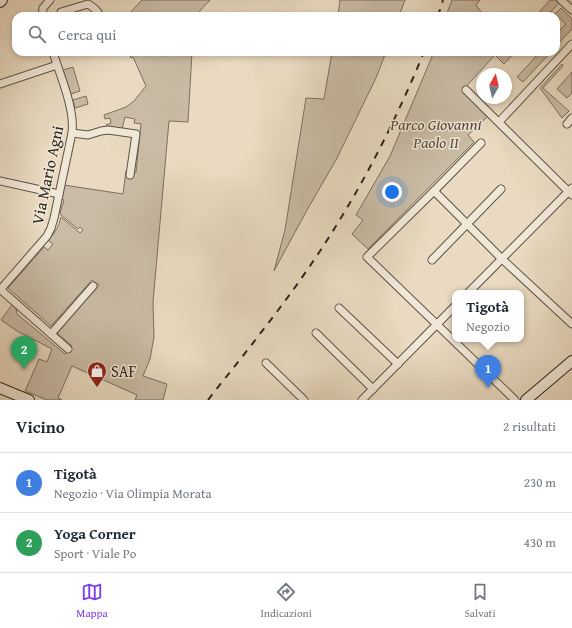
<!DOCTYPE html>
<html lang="it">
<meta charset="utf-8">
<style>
body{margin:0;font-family:"Gentium Book Plus",serif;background:#f6f6f7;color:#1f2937}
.compass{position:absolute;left:476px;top:68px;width:36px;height:36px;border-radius:50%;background:#fff;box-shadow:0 2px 6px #0003;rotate:8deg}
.you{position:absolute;left:392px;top:192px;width:14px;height:14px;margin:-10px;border:3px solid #fff;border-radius:50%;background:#1a73e8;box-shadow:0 0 0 6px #1a73e833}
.badge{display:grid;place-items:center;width:26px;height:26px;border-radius:50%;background:#7c3aed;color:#fff;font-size:13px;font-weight:700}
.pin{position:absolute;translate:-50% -33px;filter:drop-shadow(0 1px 2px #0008)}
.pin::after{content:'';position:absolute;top:21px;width:14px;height:12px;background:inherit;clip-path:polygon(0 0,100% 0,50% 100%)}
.popup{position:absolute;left:452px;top:290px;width:72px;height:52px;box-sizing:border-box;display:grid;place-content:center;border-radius:8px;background:#fff;filter:drop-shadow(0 1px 3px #0005);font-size:13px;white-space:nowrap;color:#747a83}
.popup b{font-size:15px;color:#1f2937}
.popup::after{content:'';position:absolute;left:50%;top:100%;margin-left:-8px;border:8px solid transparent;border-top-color:#fff}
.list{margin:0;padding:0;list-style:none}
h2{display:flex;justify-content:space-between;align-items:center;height:52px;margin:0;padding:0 16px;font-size:17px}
h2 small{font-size:13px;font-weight:400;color:#747a83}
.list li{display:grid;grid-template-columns:26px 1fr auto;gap:12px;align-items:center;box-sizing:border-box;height:60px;padding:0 16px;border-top:1px solid #e0e1e3}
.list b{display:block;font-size:15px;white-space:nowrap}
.list p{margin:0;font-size:13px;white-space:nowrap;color:#747a83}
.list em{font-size:13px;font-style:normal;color:#747a83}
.icon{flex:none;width:22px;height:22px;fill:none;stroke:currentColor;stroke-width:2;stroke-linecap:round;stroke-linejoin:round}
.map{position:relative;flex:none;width:572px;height:400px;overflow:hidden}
.search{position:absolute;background:#fff;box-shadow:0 2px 6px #0003;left:12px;right:12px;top:12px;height:44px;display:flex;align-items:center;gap:10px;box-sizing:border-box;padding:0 14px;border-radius:12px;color:#747a83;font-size:15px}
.sheet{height:172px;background:#fff}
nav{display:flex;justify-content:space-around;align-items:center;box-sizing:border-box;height:56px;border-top:1px solid #e0e1e3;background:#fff;font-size:11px;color:#747a83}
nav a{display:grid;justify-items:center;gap:2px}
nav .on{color:#7c3aed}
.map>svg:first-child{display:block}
.green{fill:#c9bba5;stroke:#7b7060}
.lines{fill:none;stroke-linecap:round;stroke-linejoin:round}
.street-casing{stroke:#5c5245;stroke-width:9}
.secondary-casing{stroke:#2d251c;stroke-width:12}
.street{stroke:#f1e7d7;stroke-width:7}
.secondary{stroke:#f1e7d7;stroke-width:10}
.rail{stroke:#2d251c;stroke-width:2;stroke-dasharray:7 7;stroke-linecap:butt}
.labels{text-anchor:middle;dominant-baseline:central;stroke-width:3;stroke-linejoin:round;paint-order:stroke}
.park-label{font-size:16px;font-style:italic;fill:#544a3e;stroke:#f1e7d7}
.street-label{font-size:16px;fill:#2d251c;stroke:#f1e7d7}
.poi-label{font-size:16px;fill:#2d251c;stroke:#f1e7d7;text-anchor:start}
</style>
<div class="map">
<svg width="572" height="400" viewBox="0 0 572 400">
<rect width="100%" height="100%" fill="#e9dac1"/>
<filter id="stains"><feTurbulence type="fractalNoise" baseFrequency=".005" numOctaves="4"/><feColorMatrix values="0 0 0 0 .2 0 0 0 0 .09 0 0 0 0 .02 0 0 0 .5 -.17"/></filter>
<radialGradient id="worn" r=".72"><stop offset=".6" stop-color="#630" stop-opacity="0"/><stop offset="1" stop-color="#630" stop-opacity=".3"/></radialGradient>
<g class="green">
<path d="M 142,0 L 210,0 L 195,16 L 127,16 Z"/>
<path d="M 340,0 L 405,0 L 399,16 L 338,16 Z"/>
<path d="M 452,0 L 480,0 L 476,5 L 484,16 L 446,16 Z"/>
<path d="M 550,0 L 555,0 L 559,3 L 547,16 L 536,16 Z"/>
<path d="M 561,8 L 572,19 L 572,30 L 571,30 L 556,46 L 556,34 L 566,24 L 555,14 Z"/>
<path d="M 128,52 L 192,52 L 188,122 L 169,121 L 153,302 L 154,337 L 150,359 L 143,376 L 167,384 L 163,400 L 135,400 L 137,395 L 72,366 L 58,398 L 62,400 L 47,400 L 25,391 L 39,359 L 47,362 L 52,349 L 17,331 L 1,320 L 12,305 L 16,308 L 17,314 L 65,354 L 72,346 L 57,333 L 99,285 L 92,280 L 51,326 L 8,288 L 44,247 L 48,250 L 53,244 L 48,240 C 55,233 59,226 61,217 L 80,233 L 83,230 L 80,227 L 78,229 L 61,215 L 60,213 L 64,200 L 61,199 L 64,185 L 123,194 L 126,171 L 136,172 L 141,124 L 134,123 L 135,119 L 125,117 L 122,129 L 109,128 L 106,125 L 111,123 L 110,118 L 105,119 L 104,115 L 126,107 L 134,101 L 146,86 L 133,57 L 131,58 Z"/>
<path d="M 332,52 L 386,52 L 376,78 L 336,160 L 307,210 L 274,271 L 285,230 L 306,98 L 324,99 Z"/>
<path d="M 434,52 L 515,52 L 504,64 L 495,55 L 462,91 L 488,116 L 468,135 L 474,142 L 368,249 L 352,234 L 363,220 L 356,215 L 390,156 Z"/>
<path d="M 540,52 L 551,52 L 523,82 L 517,77 Z"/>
<path d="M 562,64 L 563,66 L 543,88 L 569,111 L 562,118 L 540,88 Z"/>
<path d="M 73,67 L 80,91 L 71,94 L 63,70 Z"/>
<path d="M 572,72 L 572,93 L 567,98 L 557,89 Z"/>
<path d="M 86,96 L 88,104 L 75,108 L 73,100 Z"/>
</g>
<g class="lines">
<g class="street-casing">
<g id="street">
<path d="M 561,0 L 572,10"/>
<path d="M 42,16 L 43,8 L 50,0"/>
<path d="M 61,16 L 61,12 L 88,4 C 92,6 98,11 100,16"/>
<path d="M 0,84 L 57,65"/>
<path d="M 466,90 L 572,195"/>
<path d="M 499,122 L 572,44"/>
<path d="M 567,124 L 572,118"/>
<path d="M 72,133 L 88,135 L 101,131 L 108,130 L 136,134 L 130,175"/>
<path d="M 481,143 L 434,191 L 367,257 L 515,400"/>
<path d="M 0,181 L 59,194"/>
<path d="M 434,191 L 502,259 L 572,324"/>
<path d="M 432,260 L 501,189"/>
<path d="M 0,289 L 68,349"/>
<path d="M 0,290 L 47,236 L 51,228 L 54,218 L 72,133 C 75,108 60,76 53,52"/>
<path d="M 468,293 L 572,188"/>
<path d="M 339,308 L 398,364"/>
<path d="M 316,333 L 373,389"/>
<path d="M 51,334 L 93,286"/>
<path d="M 266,363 L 304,400"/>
<path d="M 362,400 L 455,306"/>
</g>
</g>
<g class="secondary-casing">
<g id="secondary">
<path d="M 0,2 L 2,0"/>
<path d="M 0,388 L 29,400"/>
<path d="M 526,400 L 572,361"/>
</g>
</g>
<use href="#street" class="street"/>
<use href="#secondary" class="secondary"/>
<g class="rail">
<path d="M 438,16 L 443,0"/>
<path d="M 208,400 C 244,354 281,309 314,260 C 358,195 394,125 424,52"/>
</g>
</g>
<defs>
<g id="shop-pin" transform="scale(1)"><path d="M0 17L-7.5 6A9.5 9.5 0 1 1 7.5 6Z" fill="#8f2418" stroke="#f1e7d7"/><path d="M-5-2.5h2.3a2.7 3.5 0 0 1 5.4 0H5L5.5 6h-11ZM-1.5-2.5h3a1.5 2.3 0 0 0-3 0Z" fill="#fff"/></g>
</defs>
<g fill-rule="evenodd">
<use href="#shop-pin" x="97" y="371"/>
</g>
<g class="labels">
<g class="park-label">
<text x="436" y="124">Parco Giovanni<tspan x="436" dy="18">Paolo II</tspan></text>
</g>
<g class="street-label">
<text transform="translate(47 175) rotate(-78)">Via Mario Agni</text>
</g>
<g class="poi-label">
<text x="111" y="371">SAF</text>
</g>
</g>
<rect width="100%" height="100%" filter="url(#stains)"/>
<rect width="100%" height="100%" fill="url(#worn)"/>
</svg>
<svg class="compass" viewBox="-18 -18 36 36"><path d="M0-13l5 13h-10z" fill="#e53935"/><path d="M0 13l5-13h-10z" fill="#747a83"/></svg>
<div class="you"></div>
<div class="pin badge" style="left:488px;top:388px;background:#3f7fe0">1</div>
<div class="popup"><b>Tigotà</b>Negozio</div>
<div class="pin badge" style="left:24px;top:369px;background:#2e9e5b">2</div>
<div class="search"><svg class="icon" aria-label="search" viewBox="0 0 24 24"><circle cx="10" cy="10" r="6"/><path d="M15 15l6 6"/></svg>Cerca qui</div>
</div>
<section class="sheet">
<h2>Vicino<small>2 risultati</small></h2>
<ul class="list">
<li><span class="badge" style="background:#3f7fe0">1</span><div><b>Tigotà</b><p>Negozio · Via Olimpia Morata</p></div><em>230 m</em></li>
<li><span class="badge" style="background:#2e9e5b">2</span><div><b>Yoga Corner</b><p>Sport · Viale Po</p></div><em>430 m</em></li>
</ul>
</section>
<nav>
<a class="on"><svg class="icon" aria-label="map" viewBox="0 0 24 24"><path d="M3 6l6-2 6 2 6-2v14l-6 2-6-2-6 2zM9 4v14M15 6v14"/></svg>Mappa</a>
<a><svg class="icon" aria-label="directions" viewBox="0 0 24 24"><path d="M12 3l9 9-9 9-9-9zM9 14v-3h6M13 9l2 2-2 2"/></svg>Indicazioni</a>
<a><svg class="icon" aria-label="saved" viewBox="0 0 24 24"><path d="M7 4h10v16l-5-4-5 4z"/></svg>Salvati</a>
</nav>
